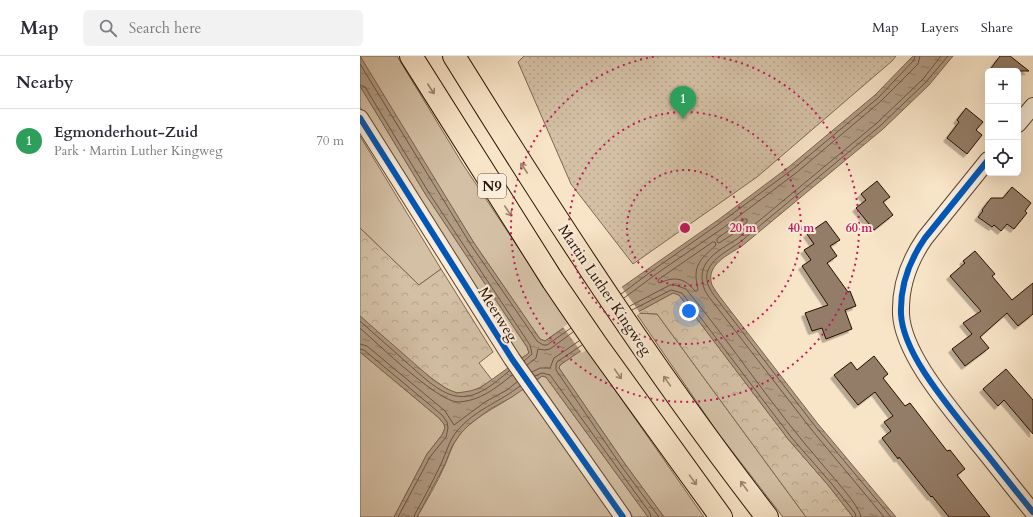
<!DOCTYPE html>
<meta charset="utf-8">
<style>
body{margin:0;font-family:Cardo,serif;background:#f2f2f3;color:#2b2b33}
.controls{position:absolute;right:12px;top:12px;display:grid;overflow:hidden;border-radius:6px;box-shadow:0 4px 16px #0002}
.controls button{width:36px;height:36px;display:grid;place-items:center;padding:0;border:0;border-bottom:1px solid #e1e1e2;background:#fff;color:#2b2b33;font:20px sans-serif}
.you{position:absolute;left:329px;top:255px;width:14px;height:14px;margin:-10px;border:3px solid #fff;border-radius:50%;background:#1a73e8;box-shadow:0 0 0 6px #1a73e833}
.badge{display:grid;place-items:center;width:26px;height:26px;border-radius:50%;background:#0b8043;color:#fff;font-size:13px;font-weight:700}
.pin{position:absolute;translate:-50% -33px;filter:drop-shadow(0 1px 2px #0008)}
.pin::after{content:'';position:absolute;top:21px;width:14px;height:12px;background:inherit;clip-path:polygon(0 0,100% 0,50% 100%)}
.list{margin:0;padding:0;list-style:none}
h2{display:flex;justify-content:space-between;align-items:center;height:52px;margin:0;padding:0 16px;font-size:17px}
h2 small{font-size:13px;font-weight:400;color:#7c7c81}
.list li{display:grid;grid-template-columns:26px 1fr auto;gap:12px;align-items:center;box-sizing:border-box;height:64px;padding:0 16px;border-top:1px solid #e1e1e2}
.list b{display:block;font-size:15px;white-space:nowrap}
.list p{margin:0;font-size:13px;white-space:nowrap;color:#7c7c81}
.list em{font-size:13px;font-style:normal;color:#7c7c81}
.icon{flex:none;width:22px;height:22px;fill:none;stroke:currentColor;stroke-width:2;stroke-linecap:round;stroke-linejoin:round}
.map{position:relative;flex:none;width:673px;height:461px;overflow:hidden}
header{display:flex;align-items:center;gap:24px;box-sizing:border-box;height:56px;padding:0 20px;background:#fff;border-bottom:1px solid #e1e1e2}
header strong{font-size:19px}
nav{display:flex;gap:22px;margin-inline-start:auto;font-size:14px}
.search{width:280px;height:36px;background:#f2f2f3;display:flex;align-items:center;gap:10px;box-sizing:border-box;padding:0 14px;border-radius:6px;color:#7c7c81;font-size:15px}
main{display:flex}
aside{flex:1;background:#fff}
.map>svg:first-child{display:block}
.green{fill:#d4c0a5;stroke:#7e6752}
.forest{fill:url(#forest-crowns);stroke:#7e6752}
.park{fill:url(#park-dots);stroke:#7e6752}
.water{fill:url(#water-ripples);stroke:#7a634f}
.pier{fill:#f8e4c7}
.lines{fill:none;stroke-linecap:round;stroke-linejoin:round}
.shore{stroke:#6c5442;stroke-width:1}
.building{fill:#947d67;stroke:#270e00;filter:url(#shadow)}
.street-casing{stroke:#5b4432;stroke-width:18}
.highway-casing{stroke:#270e00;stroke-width:24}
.street{stroke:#faeddb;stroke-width:16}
.highway{stroke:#f8e4c7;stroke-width:22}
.cycleway-casing{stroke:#faeddb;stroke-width:8}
.cycleway{stroke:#0057b8;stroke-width:6}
.oneway{stroke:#9a846d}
.ring{fill:none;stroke:#c2185b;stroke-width:2;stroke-dasharray:2 4}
.labels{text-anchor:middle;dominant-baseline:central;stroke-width:4;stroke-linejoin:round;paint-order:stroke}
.shield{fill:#faeddb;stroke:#665142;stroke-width:1}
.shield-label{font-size:14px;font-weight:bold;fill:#270e00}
.street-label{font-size:15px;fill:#270e00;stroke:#faeddb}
.centre{fill:#c2185b;stroke:#faeddb;stroke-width:2}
.ring-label{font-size:12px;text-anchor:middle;font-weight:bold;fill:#c2185b;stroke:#faeddb;stroke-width:4;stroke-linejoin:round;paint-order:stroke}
</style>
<header>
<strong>Map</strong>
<div class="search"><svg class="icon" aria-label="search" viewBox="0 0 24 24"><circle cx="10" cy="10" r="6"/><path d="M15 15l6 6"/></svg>Search here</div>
<nav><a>Map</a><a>Layers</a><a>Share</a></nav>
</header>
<main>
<aside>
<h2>Nearby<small></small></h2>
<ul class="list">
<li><span class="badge" style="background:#2e9e5b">1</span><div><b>Egmonderhout-Zuid</b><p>Park · Martin Luther Kingweg</p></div><em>70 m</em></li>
</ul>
</aside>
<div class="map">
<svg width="673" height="461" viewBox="0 0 673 461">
<defs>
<pattern id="forest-crowns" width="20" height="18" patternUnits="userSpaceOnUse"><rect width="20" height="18" fill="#d4c0a5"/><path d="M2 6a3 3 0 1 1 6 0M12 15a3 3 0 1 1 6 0" fill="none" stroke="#b6a48c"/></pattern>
<pattern id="park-dots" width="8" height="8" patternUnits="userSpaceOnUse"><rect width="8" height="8" fill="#d4c0a5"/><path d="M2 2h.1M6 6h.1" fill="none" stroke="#b6a48c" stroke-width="1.8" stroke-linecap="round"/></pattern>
<pattern id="water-ripples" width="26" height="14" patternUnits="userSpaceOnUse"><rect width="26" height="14" fill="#b19b83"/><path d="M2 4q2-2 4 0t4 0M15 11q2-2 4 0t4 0" fill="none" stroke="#907d69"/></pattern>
<filter id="shadow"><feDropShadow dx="-3.5" dy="3.5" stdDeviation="0" flood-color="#0004"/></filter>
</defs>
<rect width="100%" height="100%" fill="#f8e4c7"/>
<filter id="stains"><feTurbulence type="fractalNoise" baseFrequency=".005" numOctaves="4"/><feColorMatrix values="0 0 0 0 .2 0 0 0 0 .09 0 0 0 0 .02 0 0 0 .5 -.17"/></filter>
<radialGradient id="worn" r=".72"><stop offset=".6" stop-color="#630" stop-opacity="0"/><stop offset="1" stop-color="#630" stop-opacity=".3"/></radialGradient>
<g class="green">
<path d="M 0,0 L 37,0 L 102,107 L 209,268 L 185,285 L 180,283 L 114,187 L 16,29 Z"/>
<path d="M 0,30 L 66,139 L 167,291 L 169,297 L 162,302 L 153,291 L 58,144 L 0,51 Z"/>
<path d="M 0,80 L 81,213 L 59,229 L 0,172 Z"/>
<path d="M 276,257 L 297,258 L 446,461 L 423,461 L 358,377 Z"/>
<path d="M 225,291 L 344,461 L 304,461 L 265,408 L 199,312 L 200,309 Z"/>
<path d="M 0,296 L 79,362 L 84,368 L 85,372 L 82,379 L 67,398 L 34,461 L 0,461 Z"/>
<path d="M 182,320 L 186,321 L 288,461 L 273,461 L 230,403 L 181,331 L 177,324 Z"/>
<path d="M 162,333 L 175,348 L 255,461 L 57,461 C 67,444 77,427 85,409 C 90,397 93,386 102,376 C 119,357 143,349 162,333 Z"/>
</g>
<g class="forest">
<path d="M 0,172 L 59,229 L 81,213 L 133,296 L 119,307 L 132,324 C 122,331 110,338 97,337 C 80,335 17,275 0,260 Z"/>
<path d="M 313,237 L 319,239 L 428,383 L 468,429 L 493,461 L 446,461 L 297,258 L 276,257 Z"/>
</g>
<path class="park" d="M 164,0 L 536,0 L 532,5 L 397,121 L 273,208 L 211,128 L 158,6 Z"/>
<path class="water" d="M 0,0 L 114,187 L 180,283 L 185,285 L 358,164 L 430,110 L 515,39 L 553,0 L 593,0 L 569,29 L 523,73 L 382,190 C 368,199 345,209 352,229 C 355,234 359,240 363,245 L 458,368 L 536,461 L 493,461 L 468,429 L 428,383 L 319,239 L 313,237 L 276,257 L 200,309 L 199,312 L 265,408 L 304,461 L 288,461 L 186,321 L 182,320 L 152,341 L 130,353 L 110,368 L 101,377 L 92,390 L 85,408 L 57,461 L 34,461 L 67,398 L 82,379 L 85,372 L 84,368 L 79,362 L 0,296 L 0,260 L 72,323 L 87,333 L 97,337 L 110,335 L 120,332 L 169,297 L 167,291 L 66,139 L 0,30 Z"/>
<path class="pier" d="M 261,230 L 280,257 L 222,297 L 203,271 Z"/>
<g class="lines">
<g class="shore">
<path d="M 0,8 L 111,189 L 177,285 L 183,289 L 187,289 L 211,272"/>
<path d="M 0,29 L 5,31 L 69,137 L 170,289 L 172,298 L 164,305"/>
<path d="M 385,163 L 387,163 L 387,166 L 373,178 L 359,187 L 357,186 L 357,183 Z"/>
<path d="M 353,186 L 355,186 L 356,189 C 340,204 332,209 338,233 L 337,235 L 335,235 C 325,222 314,220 300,227 L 298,226 L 298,224 L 302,221 Z"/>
<path d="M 261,238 L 296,212 L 360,167 L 433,113 L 518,42 L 554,4 L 555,0"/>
<path d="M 264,242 L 299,216 L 363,172 L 436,117 L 521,45 L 558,8 L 560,0"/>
<path d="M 270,250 L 310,229 L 315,229 L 326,233 C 373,290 413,352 462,408 C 470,418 500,450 501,461"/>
<path d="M 272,254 L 311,234 L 322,237 L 431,381 L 471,427 L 495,457 L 496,461"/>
<path d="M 0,265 C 15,279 31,292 46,306 C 59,317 78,337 96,340 C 116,344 135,327 149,315"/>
<path d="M 0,272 C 18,288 78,346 98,346 C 120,345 136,332 152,319"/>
<path d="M 0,288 L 7,290 L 85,355 L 94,369 L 125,346 L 147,334 L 157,326"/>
<path d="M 222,289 L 197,306 L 196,309 L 196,314 L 262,411 L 299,461"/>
<path d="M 0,293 L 4,294 L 82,359 L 87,366 L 88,372 L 86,381 L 70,401 L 38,461"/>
<path d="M 167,309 L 176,302 L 178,293 L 185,294 L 190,293 L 213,276"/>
<path d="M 172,316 L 180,312 L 190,312 L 194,302 L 219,285"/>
<path d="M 175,320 L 182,317 L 190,319 L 290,457 L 291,461"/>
<path d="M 54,461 L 55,458 C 64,442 73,425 81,408 C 86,397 89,385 97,375 C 114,354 140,346 160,330"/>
<path d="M 524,461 L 451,373 L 356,250 C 352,245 346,238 344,232 C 335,206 358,195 377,183 L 517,67 L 563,23 L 581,0"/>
<path d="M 531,461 L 455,370 L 360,247 C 356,242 352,237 349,231 C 339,209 364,197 379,187 L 520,70 L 566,26 L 588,0"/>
</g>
</g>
<g class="building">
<path d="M 640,0 L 650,0 L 669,15 L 629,15 Z"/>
<path d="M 606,52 L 623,66 L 616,74 L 622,79 L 607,98 L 587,82 L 599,66 L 597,64 Z"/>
<path d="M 517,125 L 530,141 L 523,146 L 533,159 L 514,174 L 496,152 L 506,144 L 501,138 Z"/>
<path d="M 652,131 L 671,147 L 665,155 L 667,157 L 654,173 L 647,168 L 641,175 L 634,169 L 632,171 L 618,161 L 623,155 L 622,154 L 631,142 L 643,142 Z"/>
<path d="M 466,165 L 480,184 L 470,190 L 477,200 L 467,207 L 488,236 L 490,235 L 496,250 L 485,254 L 492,273 L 466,283 L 462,272 L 452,275 L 445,257 L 468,249 L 442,210 L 451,204 L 444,194 L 454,188 L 447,178 Z"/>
<path d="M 615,195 L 635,218 L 632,220 L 652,244 L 673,227 L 673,258 L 658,270 L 647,257 L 620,281 L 629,292 L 605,310 L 592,293 L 612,278 L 603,267 L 621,255 L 590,220 L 605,207 L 603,205 Z"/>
<path d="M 514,300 L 528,318 L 523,322 L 545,350 L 550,347 L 587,395 L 590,394 L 605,413 L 597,419 L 630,461 L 589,461 L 572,440 L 571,441 L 539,401 L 538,403 L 522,382 L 531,375 L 524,366 L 533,360 L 515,336 L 498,349 L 474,319 L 491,306 L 497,314 Z"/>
<path d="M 646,313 L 673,344 L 673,378 L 644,344 L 638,350 L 623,333 Z"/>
</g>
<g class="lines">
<g class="street-casing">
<g id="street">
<path d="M 0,62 L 152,303 L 263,461"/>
<path d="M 658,68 L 673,50"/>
<path d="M 628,104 L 565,182 C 549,205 540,230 541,258 C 543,299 591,353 616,385 C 635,408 653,432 673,456"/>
</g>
</g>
<g class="highway-casing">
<g id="highway">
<path d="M 51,0 L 193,225 L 236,288 L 361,461"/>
<path d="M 94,0 C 192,158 293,314 407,461"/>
</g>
</g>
<use href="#street" class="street"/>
<use href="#highway" class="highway"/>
<g class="cycleway-casing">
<g id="cycleway">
<path d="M 0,62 L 152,303 L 263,461"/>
<path d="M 628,104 L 565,182 C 549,205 540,230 541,258 C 543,299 591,353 616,385 C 635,408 653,432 673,456"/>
</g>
</g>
<use href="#cycleway" class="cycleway"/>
</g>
<defs><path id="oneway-shaft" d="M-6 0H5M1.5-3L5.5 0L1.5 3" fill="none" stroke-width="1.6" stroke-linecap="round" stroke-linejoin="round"/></defs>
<g class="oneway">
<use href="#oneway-shaft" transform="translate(71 33) rotate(57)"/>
<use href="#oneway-shaft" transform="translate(164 112) rotate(-123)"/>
<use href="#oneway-shaft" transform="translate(148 155) rotate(57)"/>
<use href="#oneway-shaft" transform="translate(258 318) rotate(55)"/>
<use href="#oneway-shaft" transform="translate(307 325) rotate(-125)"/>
<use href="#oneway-shaft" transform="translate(333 424) rotate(54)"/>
<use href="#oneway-shaft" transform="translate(384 430) rotate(-126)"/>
</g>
<g class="ring">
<circle cx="325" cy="172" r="58"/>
<circle cx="325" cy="172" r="116"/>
<path d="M352 0A174 174 0 1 1 298 0"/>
</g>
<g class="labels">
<rect class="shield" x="118" y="118" width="28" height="24" rx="3"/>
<g class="shield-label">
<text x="132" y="130">N9</text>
</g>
<g class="street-label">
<text transform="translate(245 234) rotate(56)">Martin Luther Kingweg</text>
<text transform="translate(138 258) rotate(58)">Meerweg</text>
</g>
</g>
<circle cx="325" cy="172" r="6" class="centre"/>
<g class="ring-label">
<text x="383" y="176">20 m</text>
<text x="441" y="176">40 m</text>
<text x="499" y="176">60 m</text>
</g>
<rect width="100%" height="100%" filter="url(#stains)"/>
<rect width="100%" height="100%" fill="url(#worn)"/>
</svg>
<div class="controls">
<button>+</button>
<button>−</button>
<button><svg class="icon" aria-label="locate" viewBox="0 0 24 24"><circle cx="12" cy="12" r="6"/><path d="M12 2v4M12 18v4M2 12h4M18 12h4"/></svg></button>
</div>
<div class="you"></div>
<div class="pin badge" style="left:323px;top:63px;background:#2e9e5b">1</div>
</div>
</main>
